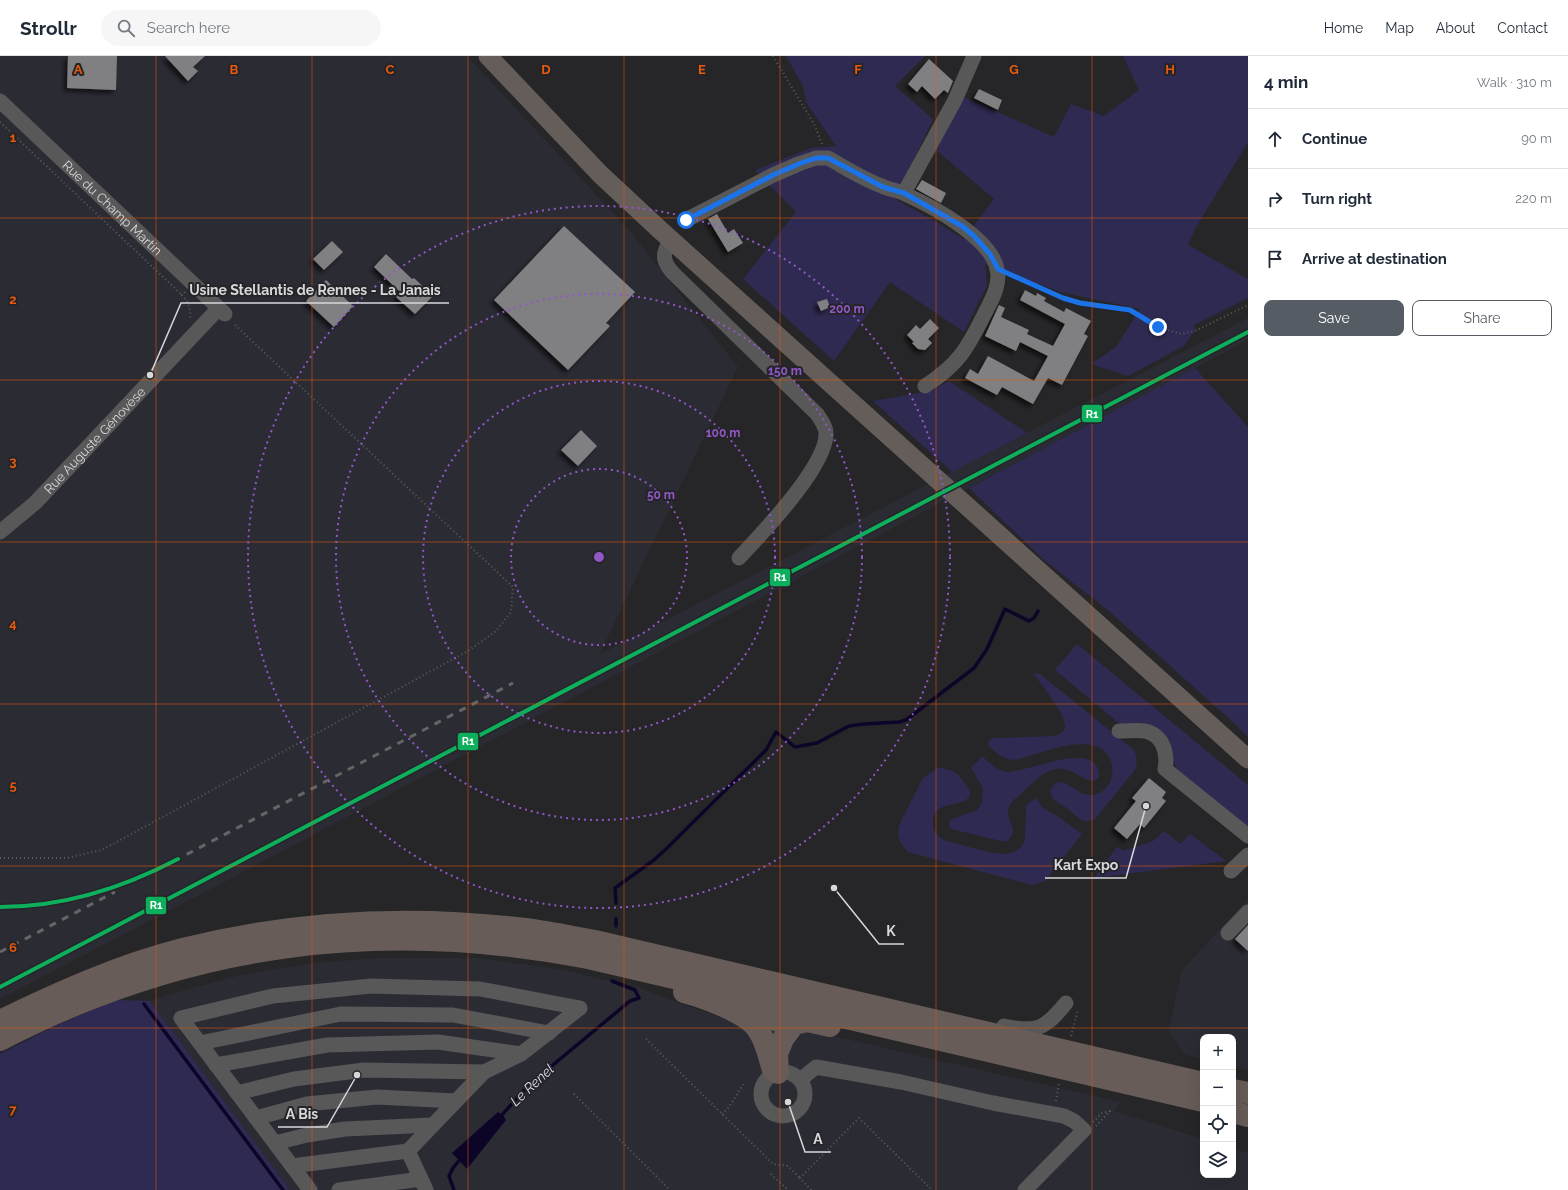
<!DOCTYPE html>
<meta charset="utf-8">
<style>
body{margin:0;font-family:Raleway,sans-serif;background:#f6f6f7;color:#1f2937}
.controls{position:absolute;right:12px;bottom:12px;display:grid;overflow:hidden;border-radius:8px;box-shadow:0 4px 16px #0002}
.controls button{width:36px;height:36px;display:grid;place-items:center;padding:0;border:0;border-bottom:1px solid #e0e1e3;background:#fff;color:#1f2937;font:20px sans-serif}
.stop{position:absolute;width:12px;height:12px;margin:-9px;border:3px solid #1a73e8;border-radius:50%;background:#fff}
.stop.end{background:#1a73e8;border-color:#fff;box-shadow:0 1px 4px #0008}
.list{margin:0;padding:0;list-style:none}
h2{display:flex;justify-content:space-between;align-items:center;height:52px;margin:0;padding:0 16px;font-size:17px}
h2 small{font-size:13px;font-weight:400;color:#747a83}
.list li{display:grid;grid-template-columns:26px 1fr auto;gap:12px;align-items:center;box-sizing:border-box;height:60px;padding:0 16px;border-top:1px solid #e0e1e3}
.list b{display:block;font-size:15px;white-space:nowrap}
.list em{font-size:13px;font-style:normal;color:#747a83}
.actions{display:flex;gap:8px;padding:12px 16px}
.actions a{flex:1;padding:9px 0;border:1px solid #565c64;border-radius:8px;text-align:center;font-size:14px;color:#565c64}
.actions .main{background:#565c64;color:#fff}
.icon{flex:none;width:22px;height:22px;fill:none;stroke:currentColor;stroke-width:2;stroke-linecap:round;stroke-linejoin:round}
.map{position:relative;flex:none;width:1248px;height:1134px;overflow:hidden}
header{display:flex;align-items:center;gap:24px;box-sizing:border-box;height:56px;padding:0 20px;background:#fff;border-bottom:1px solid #e0e1e3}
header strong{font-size:19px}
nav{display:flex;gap:22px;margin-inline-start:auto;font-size:14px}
.search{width:280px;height:36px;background:#f6f6f7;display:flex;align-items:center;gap:10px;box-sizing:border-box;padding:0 14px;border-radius:22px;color:#747a83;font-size:15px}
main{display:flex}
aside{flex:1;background:#fff}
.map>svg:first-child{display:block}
.built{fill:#2b2b34}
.green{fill:#2f2a52}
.water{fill:#0d0528}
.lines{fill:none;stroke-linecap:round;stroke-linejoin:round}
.stream{stroke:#0d0528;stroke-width:3.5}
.building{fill:#808082;filter:url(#shadow)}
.path{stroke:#5c5c5e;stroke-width:2;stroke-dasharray:1 3;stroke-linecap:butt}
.minor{stroke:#585859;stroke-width:15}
.major{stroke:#655d5a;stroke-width:19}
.highway{stroke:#675c57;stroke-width:22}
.rail{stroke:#656566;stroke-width:3;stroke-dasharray:7 7;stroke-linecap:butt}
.rail-1-casing{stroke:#252529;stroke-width:7}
.rail-1{stroke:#0daf5c;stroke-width:4}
.route{stroke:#1a73e8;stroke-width:5}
.grid{fill:none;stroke:#e8590c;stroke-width:1;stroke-opacity:0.55}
.ring{fill:none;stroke:#9257c6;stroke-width:2;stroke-dasharray:2 4}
.labels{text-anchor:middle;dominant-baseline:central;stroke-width:4;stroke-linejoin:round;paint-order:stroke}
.street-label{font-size:13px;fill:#d8d8db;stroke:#252529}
.water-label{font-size:14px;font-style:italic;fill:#dedef5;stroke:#252529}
.grid-label{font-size:13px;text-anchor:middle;font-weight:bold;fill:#e8590c;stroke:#252529;stroke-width:4;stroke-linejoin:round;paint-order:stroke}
.centre{fill:#9257c6;stroke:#252529;stroke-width:2}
.ring-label{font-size:12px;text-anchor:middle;font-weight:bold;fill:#9257c6;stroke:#252529;stroke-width:4;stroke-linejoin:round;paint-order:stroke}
.leader{fill:none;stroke:#d8d8db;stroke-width:1.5}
.callout-dot{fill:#d8d8db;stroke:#252529;stroke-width:1.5}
.callout-label{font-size:14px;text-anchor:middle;font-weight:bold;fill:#d8d8db;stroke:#252529;stroke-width:4;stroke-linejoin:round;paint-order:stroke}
.line-badge{stroke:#252529;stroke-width:1.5}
.badge-label{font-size:11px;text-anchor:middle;font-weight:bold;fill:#fff}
</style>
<header>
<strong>Strollr</strong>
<div class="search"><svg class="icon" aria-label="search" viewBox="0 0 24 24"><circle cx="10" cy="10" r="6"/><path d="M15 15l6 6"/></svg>Search here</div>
<nav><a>Home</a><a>Map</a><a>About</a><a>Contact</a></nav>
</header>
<main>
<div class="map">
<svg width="1248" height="1134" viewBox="0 0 1248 1134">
<defs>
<filter id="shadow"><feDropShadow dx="-3.5" dy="3.5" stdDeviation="2" flood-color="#0009"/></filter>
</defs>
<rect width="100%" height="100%" fill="#262628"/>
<g class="built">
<path d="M 0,0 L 467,0 L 629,174 L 738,311 L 599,599 L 1248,262 L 1248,284 L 228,824 L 0,943 Z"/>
<path d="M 1248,843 L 1248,1014 L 1233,1010 L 1233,981 L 1203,981 L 1203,1003 L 1186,999 L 1168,976 L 1182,914 Z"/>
<path d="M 378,902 L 476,902 L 558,913 L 643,933 L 659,940 L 725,963 L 798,972 L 1121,1046 L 1114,1055 L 1203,1083 L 1203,1119 L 1233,1119 L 1233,1092 L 1248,1097 L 1248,1134 L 290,1134 L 150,945 L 188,933 L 241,919 L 314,907 Z"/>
</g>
<g class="green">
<path d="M 786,0 L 925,0 L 895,30 L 933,63 L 895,143 L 931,163 L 964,183 L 994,143 L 936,94 L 964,41 L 1054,81 L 1071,48 L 1104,60 L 1139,34 L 1123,0 L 1248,0 L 1248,86 L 1195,173 L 1188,189 L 1248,223 L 1248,242 L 1194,269 L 1195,274 L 1184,290 L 1128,320 L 1091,308 L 1116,291 L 1140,253 L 1060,236 L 985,208 L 987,229 L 964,276 L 890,226 L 834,305 L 743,223 L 796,156 L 755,114 L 811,92 L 836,90 L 806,46 L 803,30 Z"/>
<path d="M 1195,312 L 1248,371 L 1248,681 L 1234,667 L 1109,555 L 1044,504 L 969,432 Z"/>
<path d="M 949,325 L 1027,377 L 952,416 L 873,345 L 931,335 Z"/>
<path d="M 1077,588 L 1248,729 L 1248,773 L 1175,713 L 1176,710 L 1170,702 L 1168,694 L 1120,668 L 1055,614 Z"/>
<path d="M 1034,617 L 1040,618 L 1134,694 C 1137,701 1138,706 1135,714 L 1095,763 C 1083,770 1077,760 1068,753 C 1063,749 1057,746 1052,742 L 1050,734 L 1055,727 L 1060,726 C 1072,728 1081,741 1093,739 C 1116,735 1119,703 1100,692 C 1080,681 1046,696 1026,701 C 1020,703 1014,705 1008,703 C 1000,701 993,694 988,689 L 990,683 L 995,682 L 1055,680 C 1060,678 1066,675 1065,669 C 1064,656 1042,630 1034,618 Z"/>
<path d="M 982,700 C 989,706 997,715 1007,716 C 1026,717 1100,681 1099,721 L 1096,724 L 1091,725 C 1081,722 1073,714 1063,713 C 1047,711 1035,725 1024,735 C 1018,741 1010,745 1008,754 C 1007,767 1020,773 1007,785 L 1001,785 L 951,773 C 948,769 949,766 952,763 L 977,754 L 982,747 L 983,733 L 971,711 L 978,705 Z"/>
<path d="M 937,712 C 956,712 961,721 970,735 C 970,739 970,741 967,743 C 956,752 932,744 933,769 C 933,777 939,781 946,785 C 960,788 999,801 1011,797 C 1018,795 1023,790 1025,784 L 1026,752 L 1025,750 L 1036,742 L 1042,751 L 1059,761 L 1082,778 L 1045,825 L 1032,829 L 908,796 C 899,787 896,779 900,767 L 923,722 Z"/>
<path d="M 1164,775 L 1180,788 L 1190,778 L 1226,805 L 1094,822 L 1117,791 L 1123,795 L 1153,785 Z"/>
<path d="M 115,944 L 150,945 L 290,1134 L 0,1134 L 0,998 L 53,971 Z"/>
</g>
<path class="water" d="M 498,1056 L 503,1059 L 506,1064 L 467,1113 L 452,1097 Z"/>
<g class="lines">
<g class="stream">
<path d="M 616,847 L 615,832 L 654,804 L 666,793 L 766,694 L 776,676 L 795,691 L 817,687 L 849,670 L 864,668 L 899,666 L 906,664 L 974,612 L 987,593 L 1005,553 L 1029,565 L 1034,562 L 1038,555"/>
<path d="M 616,863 L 616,870"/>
<path d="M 144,948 L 283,1134"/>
<path d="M 500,1061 L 530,1028 L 630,945 L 639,942 L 635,934 L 612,925"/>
<path d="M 454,1134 L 449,1120 L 453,1112 L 461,1102"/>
</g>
</g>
<g class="building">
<path d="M 68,0 L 117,0 L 116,34 L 67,32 Z"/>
<path d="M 165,0 L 205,0 L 193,11 L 198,15 L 188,25 Z"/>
<path d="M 929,3 L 953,25 L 948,37 L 944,34 L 935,43 L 922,30 L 917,36 L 908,28 Z"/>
<path d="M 979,33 L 1002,44 L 998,54 L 974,42 Z"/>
<path d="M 922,124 L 946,137 L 941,147 L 916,133 Z"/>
<path d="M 717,158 L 728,177 L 734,173 L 743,187 L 728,196 L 708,163 Z"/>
<path d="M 564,170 L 635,236 L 606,267 L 610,270 L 568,314 L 494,244 Z"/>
<path d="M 332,185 L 343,196 L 324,214 L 313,203 Z"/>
<path d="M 386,198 L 412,223 L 414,222 L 433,240 L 415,258 L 396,241 L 400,236 L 374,211 Z"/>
<path d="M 326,224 L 353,250 L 334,271 L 306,245 Z"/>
<path d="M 1025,234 L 1036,240 L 1037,237 L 1046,242 L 1044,245 L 1064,256 L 1066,252 L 1091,265 L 1084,278 L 1088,280 L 1062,329 L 1048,322 L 1033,348 L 1002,331 L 997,339 L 965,322 L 970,313 L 978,318 L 988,300 L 1034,325 L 1048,300 L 1020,286 L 1016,295 L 985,280 L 999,249 L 1005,252 L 1001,261 L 1029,274 L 1027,278 L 1053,290 L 1065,268 L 1020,244 Z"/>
<path d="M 827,243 L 830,251 L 821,255 L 817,246 Z"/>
<path d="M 930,263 L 939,272 L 928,283 L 932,287 L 925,294 L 918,293 L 912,287 L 914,286 L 907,279 L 916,269 L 920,273 Z"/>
<path d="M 581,374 L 597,390 L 578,410 L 561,394 Z"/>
<path d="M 1149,722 L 1166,736 L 1162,742 L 1166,745 L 1144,772 L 1140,768 L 1127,783 L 1114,772 L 1136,745 L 1132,742 Z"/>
<path d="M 1248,869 L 1248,895 L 1235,883 Z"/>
</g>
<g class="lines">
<g class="path">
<path d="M 773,0 L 814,68 L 822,88"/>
<path d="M 0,66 L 182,239"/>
<path d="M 1011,220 L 1063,242 L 1080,247 L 1130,254 L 1158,271 L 1181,278 L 1195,275 L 1248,249"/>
<path d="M 185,236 L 182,239 C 189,247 191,253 190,263"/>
<path d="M 0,802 L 67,802 L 102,794 L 468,595 L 496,575 L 511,556 L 513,531 L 233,267"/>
<path d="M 1071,980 L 1078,954"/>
<path d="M 646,983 L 773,1108 L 788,1110 L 800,1122"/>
<path d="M 574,1038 L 670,1134"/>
<path d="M 1056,1045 L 1059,1027"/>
<path d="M 722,1058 L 729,1051 L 745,1026"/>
<path d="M 1093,1066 L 1102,1057 L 1110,1055"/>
<path d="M 1096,1070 L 1111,1054"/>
<path d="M 771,1118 L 788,1134"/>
<path d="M 811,1134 L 800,1122 L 859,1062 L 932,1134"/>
</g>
<g class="minor">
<path id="s1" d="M 0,45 L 225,258"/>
<path d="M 904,137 L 955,44 L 974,0"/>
<path d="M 686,164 L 773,119 L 801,107 L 816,102 L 828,102 C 846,112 863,123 882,130 C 889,134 898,134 905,138 C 932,150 991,182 997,213 C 1001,229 991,245 984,259 C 967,293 958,309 925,330"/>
<path d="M 671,183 C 663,197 661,203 672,216 L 817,358 C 821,364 826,370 826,378 C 826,411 762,477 739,502"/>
<path id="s2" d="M 0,476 L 35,447 L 218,253"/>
<path d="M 1119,675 C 1128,675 1137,674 1145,675 C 1163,679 1168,697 1165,713 L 1248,780"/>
<path d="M 1231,815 L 1248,799"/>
<path d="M 1228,877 L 1248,856"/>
<path d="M 1004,970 C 1037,977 1045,973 1066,947"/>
<path d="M 200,987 L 341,958 L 453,959 L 549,977"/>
<path d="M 216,1009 L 327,989 L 438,986 L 521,998"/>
<circle cx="783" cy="1038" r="22"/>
<path d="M 800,1024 L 816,1011 L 901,1026 L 993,1047 L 1064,1060 L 1074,1065 L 1084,1074 L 1025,1134"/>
<path d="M 237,1037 L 294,1023 L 364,1014 L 484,1016"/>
<path d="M 256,1062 L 307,1048 L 377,1041 L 455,1045"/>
<path d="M 275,1087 L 307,1079 L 345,1073 L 432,1069"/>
<path d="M 292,1110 L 408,1095"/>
<path d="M 310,1134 L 181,962 L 273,940 L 371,930 L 480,933 L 580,952 L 521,998 L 484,1016 L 408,1095 L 426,1134"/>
<path d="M 339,1134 L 421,1123"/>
</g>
<path class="major" d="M 488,0 L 600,118 L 659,173 L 1248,703"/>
<g class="highway">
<path d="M 684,936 C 703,941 748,957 758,974 C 766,985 769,1001 773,1014"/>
<path d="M 741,957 L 794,968"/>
<path d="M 0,965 C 59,936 120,909 183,893 C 295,865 411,859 525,873 C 549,876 572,881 595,885 L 1203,1027"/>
<path d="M 0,984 C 188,886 380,862 588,902 L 1203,1045"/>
<path d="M 778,1017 L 777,998 L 783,983 L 794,968 L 807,965 L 830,970"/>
<path d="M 1233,1034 L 1248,1037"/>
<path d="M 1233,1056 L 1248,1060"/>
</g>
<g class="rail">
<path d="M 0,851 C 55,851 107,836 157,814 L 513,627"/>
<path d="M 0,896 L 115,836"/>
</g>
<g class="rail-1-casing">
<g id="rail-1">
<path d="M 0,851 C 63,851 123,832 178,803"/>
<path d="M 0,931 L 1248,276"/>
</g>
</g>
<use href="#rail-1" class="rail-1"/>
</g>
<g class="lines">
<path class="route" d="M 686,164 L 773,119 L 801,107 L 816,102 L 828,102 L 883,131 L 904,137 L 962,170 L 974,180 L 990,198 L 998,213 L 1063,242 L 1080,247 L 1130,254 L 1158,271"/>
</g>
<path class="grid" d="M 156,0 L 156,1134M 312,0 L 312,1134M 468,0 L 468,1134M 624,0 L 624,1134M 780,0 L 780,1134M 936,0 L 936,1134M 1092,0 L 1092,1134M 0,162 L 1248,162M 0,324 L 1248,324M 0,486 L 1248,486M 0,648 L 1248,648M 0,810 L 1248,810M 0,972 L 1248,972"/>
<g class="ring">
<circle cx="599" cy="501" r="88"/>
<circle cx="599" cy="501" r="176"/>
<circle cx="599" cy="501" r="263"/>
<circle cx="599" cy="501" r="351"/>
</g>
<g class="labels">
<g class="street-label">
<text stroke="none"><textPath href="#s1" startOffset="155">Rue du Champ Martin</textPath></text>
<text stroke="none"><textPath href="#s2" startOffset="132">Rue Auguste Génovèse</textPath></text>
</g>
<g class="water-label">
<text transform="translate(532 1029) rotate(-43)">Le Renel</text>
</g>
</g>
<g class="grid-label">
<text x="78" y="18">A</text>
<text x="234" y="18">B</text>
<text x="390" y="18">C</text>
<text x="546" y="18">D</text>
<text x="702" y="18">E</text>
<text x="858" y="18">F</text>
<text x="1014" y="18">G</text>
<text x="1170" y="18">H</text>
<text x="13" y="86">1</text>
<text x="13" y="248">2</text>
<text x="13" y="410">3</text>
<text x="13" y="572">4</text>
<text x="13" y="734">5</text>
<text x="13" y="896">6</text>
<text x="13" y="1058">7</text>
</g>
<circle cx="599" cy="501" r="6" class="centre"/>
<g class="ring-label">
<text x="847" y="257">200 m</text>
<text x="785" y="319">150 m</text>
<text x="723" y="381">100 m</text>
<text x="661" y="443">50 m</text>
</g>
<path class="leader" d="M150 319L181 247H449M1146 750L1126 822H1045M834 832L879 888H904M357 1019L327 1071H278M788 1046L805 1096H831"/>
<g class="callout-dot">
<circle cx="150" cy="319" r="4"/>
<circle cx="1146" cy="750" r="4"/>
<circle cx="834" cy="832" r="4"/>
<circle cx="357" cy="1019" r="4"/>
<circle cx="788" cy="1046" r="4"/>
</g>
<g class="callout-label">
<text x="315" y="239">Usine Stellantis de Rennes - La Janais</text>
<text x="1086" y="814">Kart Expo</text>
<text x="891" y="880">K</text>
<text x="302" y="1063">A Bis</text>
<text x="818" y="1088">A</text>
</g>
<g class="line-badge">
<rect x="1081" y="348" width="22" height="19" rx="4" fill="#0daf5c"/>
<rect x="769" y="512" width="22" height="19" rx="4" fill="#0daf5c"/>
<rect x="457" y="676" width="22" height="19" rx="4" fill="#0daf5c"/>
<rect x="145" y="840" width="22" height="19" rx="4" fill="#0daf5c"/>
</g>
<g class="badge-label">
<text x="1092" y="362">R1</text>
<text x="780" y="525">R1</text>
<text x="468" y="689">R1</text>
<text x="156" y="853">R1</text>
</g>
</svg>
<div class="controls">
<button>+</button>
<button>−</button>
<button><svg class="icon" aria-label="locate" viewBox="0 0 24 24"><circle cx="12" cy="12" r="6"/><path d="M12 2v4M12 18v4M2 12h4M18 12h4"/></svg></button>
<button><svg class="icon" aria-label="layers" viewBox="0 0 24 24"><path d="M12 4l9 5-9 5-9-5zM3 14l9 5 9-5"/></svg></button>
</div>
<div class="stop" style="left:686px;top:164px"></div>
<div class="stop end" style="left:1158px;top:271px"></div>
</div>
<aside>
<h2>4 min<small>Walk · 310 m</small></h2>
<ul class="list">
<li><svg class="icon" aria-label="ahead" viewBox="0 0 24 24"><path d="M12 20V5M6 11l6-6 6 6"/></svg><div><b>Continue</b></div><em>90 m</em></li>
<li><svg class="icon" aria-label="right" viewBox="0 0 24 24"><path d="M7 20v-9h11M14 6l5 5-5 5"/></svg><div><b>Turn right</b></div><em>220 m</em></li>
<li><svg class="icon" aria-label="arrive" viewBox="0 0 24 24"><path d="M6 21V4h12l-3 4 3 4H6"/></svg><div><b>Arrive at destination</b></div></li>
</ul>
<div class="actions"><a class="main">Save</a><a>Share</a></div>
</aside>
</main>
